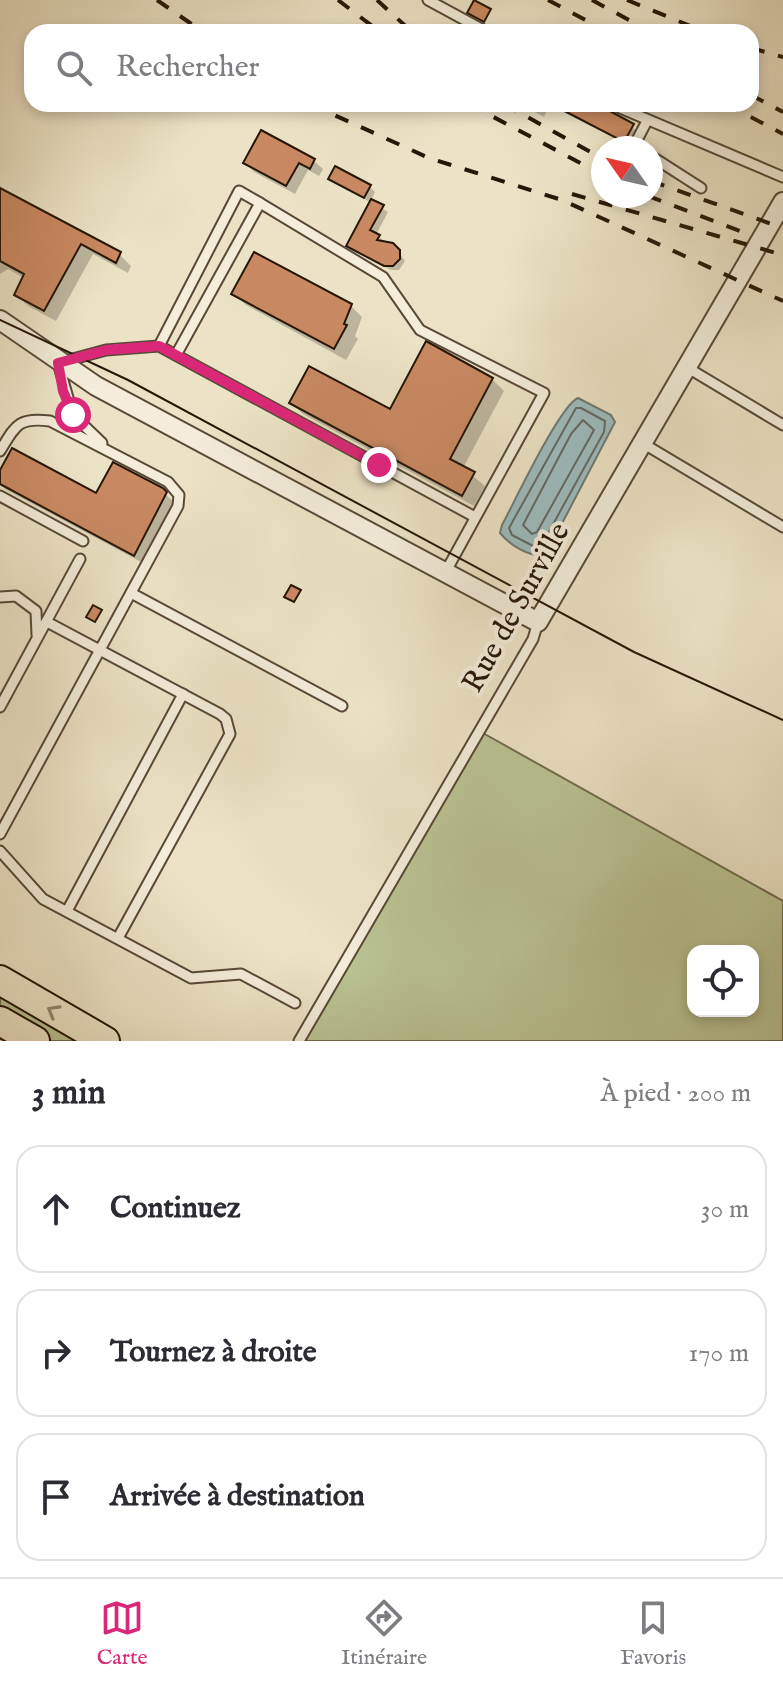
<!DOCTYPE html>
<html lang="fr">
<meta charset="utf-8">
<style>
body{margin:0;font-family:"IM FELL English",serif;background:#f2f2f3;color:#2b2b33}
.controls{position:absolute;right:24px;bottom:24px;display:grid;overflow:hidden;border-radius:16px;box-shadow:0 4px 12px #0003}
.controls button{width:72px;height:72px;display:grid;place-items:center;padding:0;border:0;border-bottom:2px solid #e1e1e2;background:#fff;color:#2b2b33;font:40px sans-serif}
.compass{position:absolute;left:591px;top:136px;width:72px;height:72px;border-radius:50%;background:#fff;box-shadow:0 4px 12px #0003;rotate:304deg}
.stop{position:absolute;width:24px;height:24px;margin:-18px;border:6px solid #db2777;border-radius:50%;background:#fff}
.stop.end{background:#db2777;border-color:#fff;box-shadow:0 2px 8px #0008}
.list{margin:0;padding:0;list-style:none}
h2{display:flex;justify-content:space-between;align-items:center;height:104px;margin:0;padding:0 32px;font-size:34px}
h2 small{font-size:26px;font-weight:400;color:#7c7c81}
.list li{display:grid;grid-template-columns:52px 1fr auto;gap:24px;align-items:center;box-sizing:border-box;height:128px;margin:0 16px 16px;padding:0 16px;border:2px solid #e1e1e2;border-radius:24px}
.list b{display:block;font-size:30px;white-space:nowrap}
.list em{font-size:26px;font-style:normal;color:#7c7c81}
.icon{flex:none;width:44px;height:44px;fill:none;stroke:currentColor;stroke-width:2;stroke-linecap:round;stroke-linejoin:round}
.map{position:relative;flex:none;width:783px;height:1041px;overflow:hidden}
.search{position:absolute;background:#fff;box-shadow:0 4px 12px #0003;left:24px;right:24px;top:24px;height:88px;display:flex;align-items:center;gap:20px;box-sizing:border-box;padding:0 28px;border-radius:24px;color:#7c7c81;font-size:30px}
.sheet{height:536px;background:#fff}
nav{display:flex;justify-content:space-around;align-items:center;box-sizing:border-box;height:112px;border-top:2px solid #e1e1e2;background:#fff;font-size:22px;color:#7c7c81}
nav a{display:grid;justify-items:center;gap:4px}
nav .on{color:#db2777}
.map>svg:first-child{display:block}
.green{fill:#bac393;stroke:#706c4d;stroke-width:2;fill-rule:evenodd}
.water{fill:#9dbcbf;stroke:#6d7a75;stroke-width:2}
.shadow{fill:#0003}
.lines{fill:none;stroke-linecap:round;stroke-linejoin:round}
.shore{stroke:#626963;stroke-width:2}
.building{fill:#c98962;stroke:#261607;stroke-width:2}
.service-casing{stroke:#584937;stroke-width:13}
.minor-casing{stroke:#584937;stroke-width:22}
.primary-casing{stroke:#261607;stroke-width:32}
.service{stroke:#f3edda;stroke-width:9}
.minor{stroke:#f3edda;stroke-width:18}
.primary{stroke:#ece3c6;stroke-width:28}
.tram{stroke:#261607;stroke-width:2}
.rail{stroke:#261607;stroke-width:4;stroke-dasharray:14 14;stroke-linecap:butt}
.oneway{stroke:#938770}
.route{stroke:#db2777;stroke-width:10}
.labels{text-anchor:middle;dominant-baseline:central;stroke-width:8;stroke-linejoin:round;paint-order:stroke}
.street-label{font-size:30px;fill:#261607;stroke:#f3edda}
</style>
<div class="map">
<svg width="783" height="1041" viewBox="0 0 783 1041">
<rect width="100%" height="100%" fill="#ece3c6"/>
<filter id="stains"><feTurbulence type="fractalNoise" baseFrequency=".0025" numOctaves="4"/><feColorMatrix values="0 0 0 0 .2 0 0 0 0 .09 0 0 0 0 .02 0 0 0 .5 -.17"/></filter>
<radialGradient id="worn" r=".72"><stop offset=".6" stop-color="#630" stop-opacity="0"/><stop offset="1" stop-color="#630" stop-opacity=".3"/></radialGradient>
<g class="green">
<path d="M 481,732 L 783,901 L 783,1041 L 301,1041 ZM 693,951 L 753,951 L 753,1011 L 693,1011 Z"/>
<path d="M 0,992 L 84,1041 L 52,1041 L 0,1010 Z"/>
</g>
<path class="water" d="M 578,398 L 611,415 L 615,422 L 546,554 C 531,559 510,545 500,533 L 502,525 C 514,503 560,405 578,398 Z"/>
<g class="shadow">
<path d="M 521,104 L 548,104 L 549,106 L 544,117 Z"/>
<path d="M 559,104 L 579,104 L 638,131 L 630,146 L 564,112 Z"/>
<path d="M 314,161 L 323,169 L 319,176 L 308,170 L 295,194 L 254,172 L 245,163 Z"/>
<path d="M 331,178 L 370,187 L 375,192 L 371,201 L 388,212 L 376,235 L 374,250 L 380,238 L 396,248 L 405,261 L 399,270 L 391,270 L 348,246 L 371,203 Z"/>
<path d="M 0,190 L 119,254 L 131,266 L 128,273 L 93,254 L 56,321 L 28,306 L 16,294 L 24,278 L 8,269 L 0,274 Z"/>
<path d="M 234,294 L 351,306 L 362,317 L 355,336 L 358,339 L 346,360 L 246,305 Z"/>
<path d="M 492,379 L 504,391 L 463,468 L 485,486 L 474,506 L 303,414 L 291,403 L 390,412 Z"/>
<path d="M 0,474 L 97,496 L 165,494 L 174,502 L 143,563 L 5,489 L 0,484 Z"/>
</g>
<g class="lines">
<g class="shore">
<path d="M 581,408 L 605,421 L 604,432 L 541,546 L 537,548 L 512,535 L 509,528 L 576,408 Z"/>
<path d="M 583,420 L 594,430 L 537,532 L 532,534 L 523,525 L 571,434 Z"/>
</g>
</g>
<g class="building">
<path d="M 474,0 L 491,9 L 484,22 L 467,13 Z"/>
<path d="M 551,104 L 584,104 L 593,109 L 597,104 L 634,124 L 624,142 Z"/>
<path d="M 261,130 L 315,159 L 310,169 L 299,163 L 286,186 L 243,163 Z"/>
<path d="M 335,166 L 371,185 L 364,198 L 328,179 Z"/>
<path d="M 0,188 L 121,252 L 116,263 L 81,244 L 44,311 L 14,295 L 24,274 L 0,261 Z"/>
<path d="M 371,199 L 384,205 L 370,230 L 380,235 L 377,240 L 393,243 L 400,250 L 400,259 L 393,266 L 384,266 L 346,246 Z"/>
<path d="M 254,252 L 352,304 L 344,324 L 347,325 L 334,349 L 231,294 Z"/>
<path d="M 426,341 L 493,378 L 450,459 L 475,472 L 462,496 L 289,403 L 309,366 L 390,409 Z"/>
<path d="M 12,448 L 96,493 L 113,462 L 163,488 L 167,492 L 134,556 L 0,484 L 0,470 Z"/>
<path d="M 291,585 L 301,590 L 294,602 L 284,597 Z"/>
<path d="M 93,605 L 102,610 L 95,622 L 86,617 Z"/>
</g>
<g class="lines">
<g class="service-casing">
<g id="service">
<path d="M 428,0 L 487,32"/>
<path d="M 611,104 L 783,177"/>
<path d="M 640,148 L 637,140 L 647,121"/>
<path d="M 651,156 L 701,188"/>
<path d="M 260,203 L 383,277 L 420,330 L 544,393 L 445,573"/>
<path d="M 159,346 L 239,191 L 260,203 L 176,355"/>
<path d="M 688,368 L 783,425"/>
<path d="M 102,443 L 73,415 L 58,363 L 106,350 L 159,346 L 475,517"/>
<path d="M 644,444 L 783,527"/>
<path d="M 0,451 C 16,425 18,417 50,421 L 168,482 L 179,495 L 178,506 L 0,834"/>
<path d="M 0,496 L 83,541"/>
<path d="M 131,593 L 342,706"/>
<path d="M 0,597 L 16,596 L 36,611 L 37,635"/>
<path d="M 47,622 L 220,714 L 226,719 L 230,734 L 118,938"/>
<path d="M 0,707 L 80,559"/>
<path d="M 0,851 L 43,899 L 191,978 L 241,974 L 295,1003"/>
<path d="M 67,911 L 183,694"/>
<path d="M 299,1041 L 533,639 L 538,622"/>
</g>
</g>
<g class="minor-casing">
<path id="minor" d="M 0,320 L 96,386 L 538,622 L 783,202"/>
</g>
<g class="primary-casing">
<g id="primary">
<path d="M 0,980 L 105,1041"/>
<path d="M 0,1021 L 35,1041"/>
</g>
</g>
<use href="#service" class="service"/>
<use href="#minor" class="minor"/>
<use href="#primary" class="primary"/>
<path class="tram" d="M 0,320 L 128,380 L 634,652 L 783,720"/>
<g class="rail">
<path d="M 157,0 L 203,32"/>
<path d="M 338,0 L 380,32"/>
<path d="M 377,0 L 412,32"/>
<path d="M 548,0 L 608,32"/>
<path d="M 592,0 L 651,32"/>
<path d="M 627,0 L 705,32"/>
<path d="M 751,48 L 783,57"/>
<path d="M 751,95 L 783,112"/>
<path d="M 310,104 L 429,158 L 562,200 L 783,301"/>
<path d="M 469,104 L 603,175"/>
<path d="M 504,104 L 603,159"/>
<path d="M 726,104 L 783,134"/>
<path d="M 651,181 L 783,228"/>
<path d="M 572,194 L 783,255"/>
<path d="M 648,196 L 745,233"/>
</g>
</g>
<defs><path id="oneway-chevron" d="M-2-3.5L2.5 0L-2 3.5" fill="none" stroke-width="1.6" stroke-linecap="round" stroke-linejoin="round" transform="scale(2)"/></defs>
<use class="oneway" href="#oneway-chevron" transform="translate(53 1011) rotate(-150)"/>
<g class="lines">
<path class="route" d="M 73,415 L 63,391 L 58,363 L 106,350 L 159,346 L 379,465"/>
</g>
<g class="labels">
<g class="street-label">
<text transform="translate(517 608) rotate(-61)">Rue de Surville</text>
</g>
</g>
<rect width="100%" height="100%" filter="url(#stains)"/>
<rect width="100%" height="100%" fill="url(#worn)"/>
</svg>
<div class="controls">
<button><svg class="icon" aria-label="locate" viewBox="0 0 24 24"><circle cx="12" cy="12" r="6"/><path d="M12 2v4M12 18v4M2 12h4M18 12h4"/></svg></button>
</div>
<svg class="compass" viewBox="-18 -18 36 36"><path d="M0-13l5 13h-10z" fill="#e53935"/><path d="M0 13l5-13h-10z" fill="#7c7c81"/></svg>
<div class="stop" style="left:73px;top:415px"></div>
<div class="stop end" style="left:379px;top:465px"></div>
<div class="search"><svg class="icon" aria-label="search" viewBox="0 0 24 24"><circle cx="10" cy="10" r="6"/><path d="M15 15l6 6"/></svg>Rechercher</div>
</div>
<section class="sheet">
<h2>3 min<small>À pied · 200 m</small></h2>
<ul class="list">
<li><svg class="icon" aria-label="ahead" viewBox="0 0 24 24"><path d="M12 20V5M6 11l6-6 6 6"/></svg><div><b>Continuez</b></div><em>30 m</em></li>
<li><svg class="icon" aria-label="right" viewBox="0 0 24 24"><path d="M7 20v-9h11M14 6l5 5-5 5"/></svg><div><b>Tournez à droite</b></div><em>170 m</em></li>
<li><svg class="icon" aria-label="arrive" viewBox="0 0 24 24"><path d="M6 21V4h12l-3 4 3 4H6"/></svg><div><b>Arrivée à destination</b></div></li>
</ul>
</section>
<nav>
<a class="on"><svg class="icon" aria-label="map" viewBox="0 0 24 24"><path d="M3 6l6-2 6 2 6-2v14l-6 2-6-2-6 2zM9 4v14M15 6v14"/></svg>Carte</a>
<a><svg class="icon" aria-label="directions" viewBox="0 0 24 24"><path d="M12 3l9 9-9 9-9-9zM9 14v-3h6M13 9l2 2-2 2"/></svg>Itinéraire</a>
<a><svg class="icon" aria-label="saved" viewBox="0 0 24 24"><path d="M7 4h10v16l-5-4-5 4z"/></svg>Favoris</a>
</nav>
